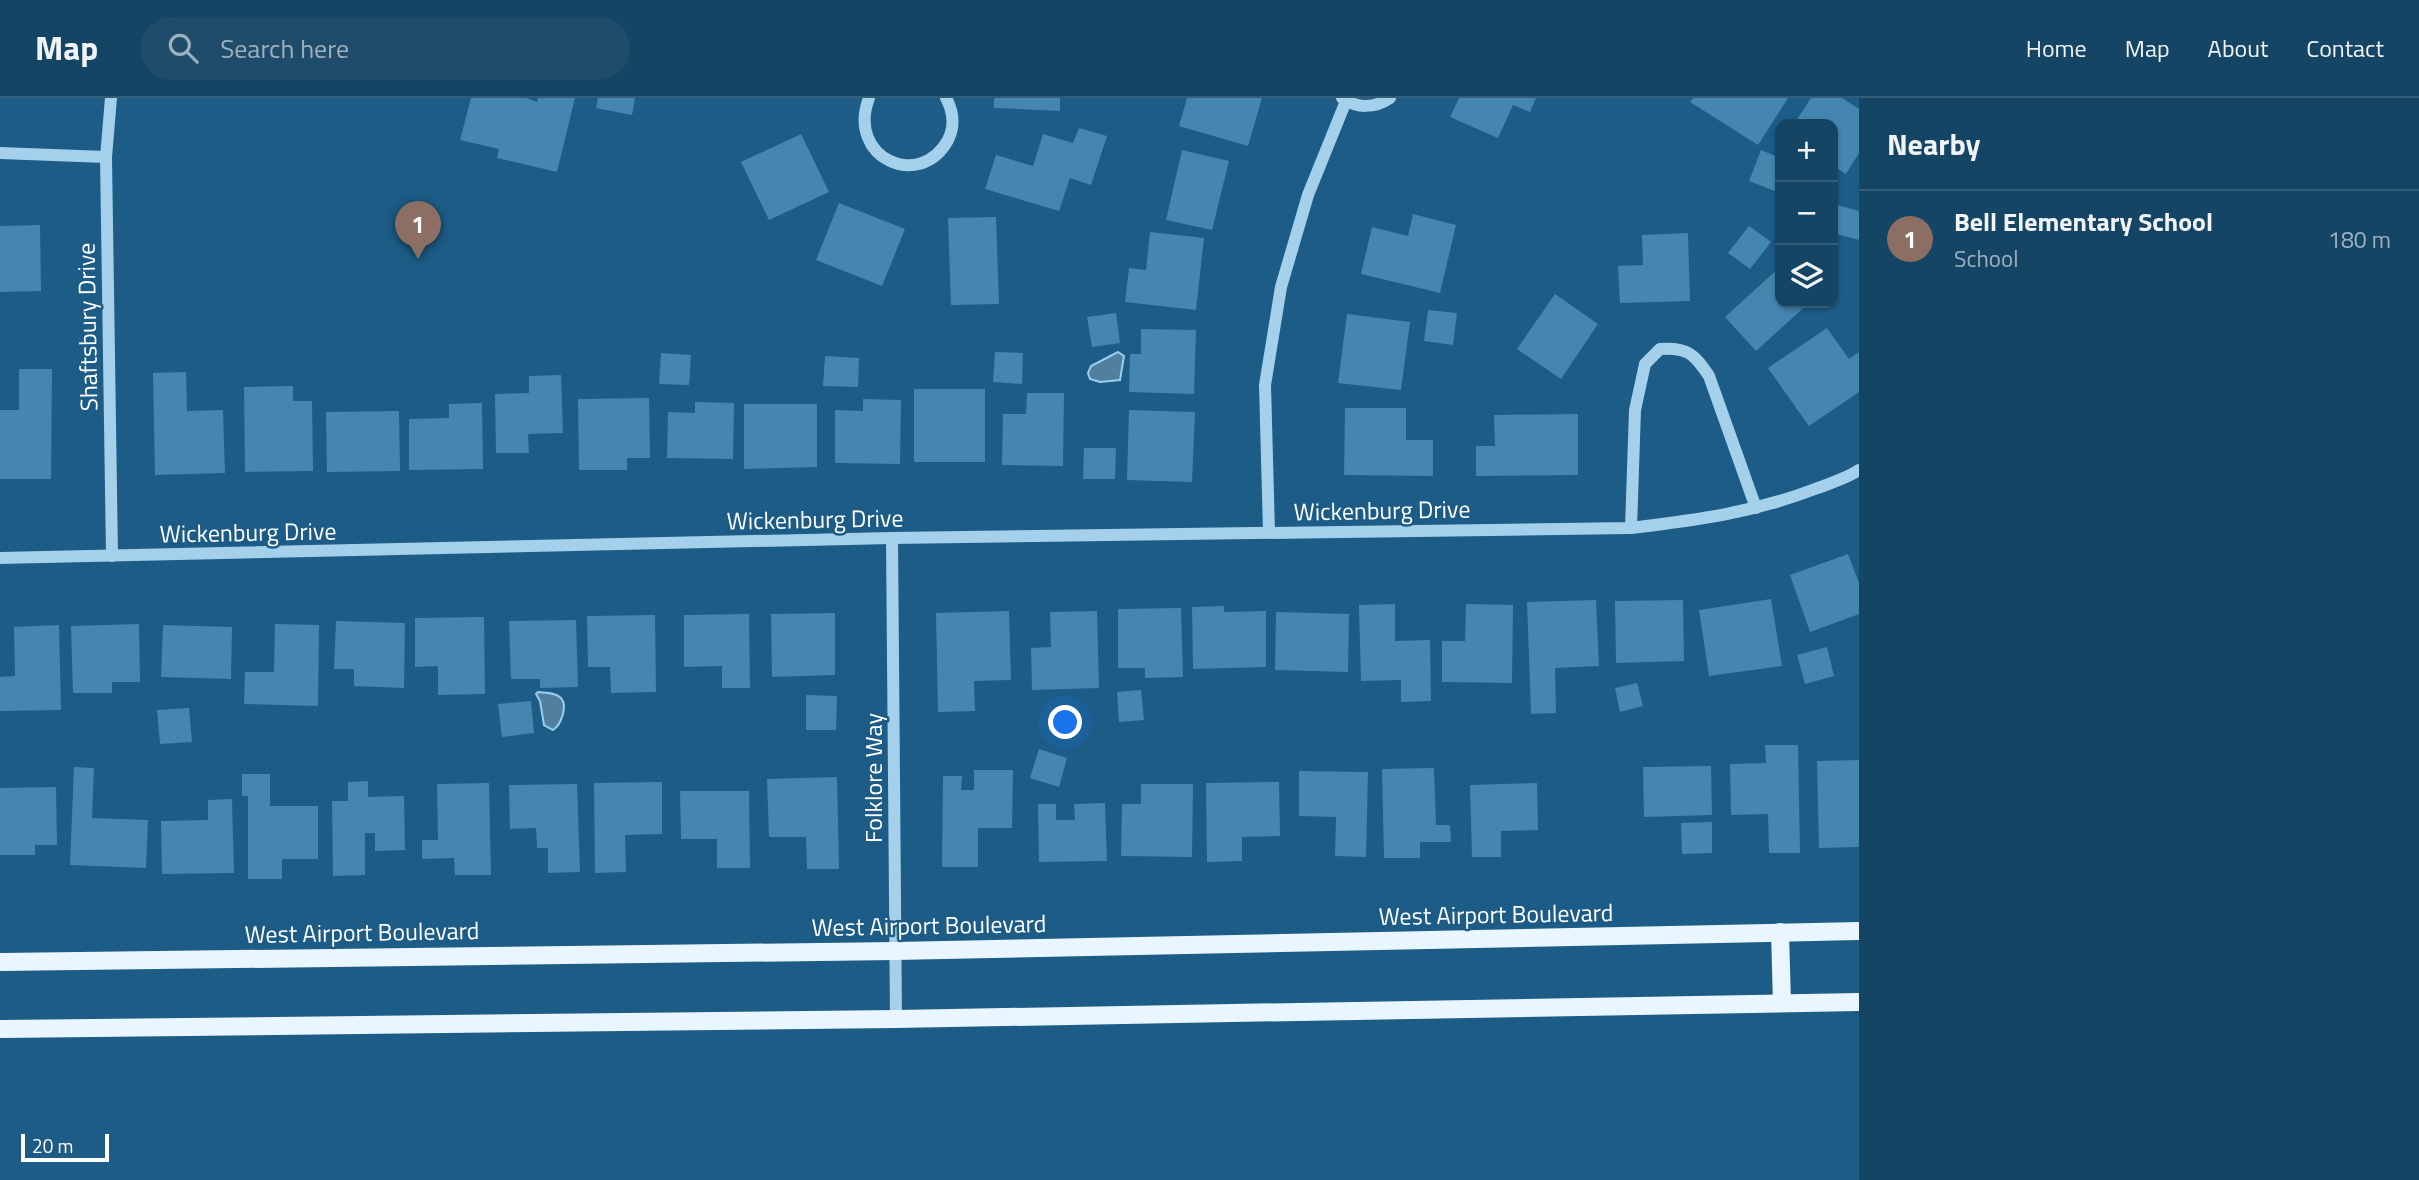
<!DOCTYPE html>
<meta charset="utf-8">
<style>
body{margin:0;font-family:"Titillium Web",sans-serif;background:#1e4c6a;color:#f1f3f6}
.controls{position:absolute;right:21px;top:21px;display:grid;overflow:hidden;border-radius:14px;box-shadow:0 2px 5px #0004}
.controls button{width:63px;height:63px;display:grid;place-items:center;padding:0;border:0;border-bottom:2px solid #345d78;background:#154564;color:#f1f3f6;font:35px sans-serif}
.scale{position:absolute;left:21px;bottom:18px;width:88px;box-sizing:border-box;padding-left:7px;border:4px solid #fff;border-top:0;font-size:19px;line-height:24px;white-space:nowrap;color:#fff;-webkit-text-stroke:5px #1c5c86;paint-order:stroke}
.you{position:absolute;left:1066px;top:625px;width:24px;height:24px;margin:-18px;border:5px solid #fff;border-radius:50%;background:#1a73e8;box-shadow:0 0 0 10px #1a73e833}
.badge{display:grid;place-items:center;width:46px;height:46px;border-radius:50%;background:#bca0f2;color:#fff;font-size:23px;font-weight:700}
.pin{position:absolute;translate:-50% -58px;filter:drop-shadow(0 2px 4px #0008)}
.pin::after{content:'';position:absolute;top:37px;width:24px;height:21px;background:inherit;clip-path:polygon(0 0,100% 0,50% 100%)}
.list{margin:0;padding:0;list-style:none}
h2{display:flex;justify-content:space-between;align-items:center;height:91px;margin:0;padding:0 28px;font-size:30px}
h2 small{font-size:23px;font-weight:400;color:#9db1bf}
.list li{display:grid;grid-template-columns:46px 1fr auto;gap:21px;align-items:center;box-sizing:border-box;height:98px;padding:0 28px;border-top:2px solid #345d78}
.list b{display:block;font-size:26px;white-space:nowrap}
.list p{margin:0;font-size:23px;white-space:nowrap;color:#9db1bf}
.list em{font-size:23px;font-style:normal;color:#9db1bf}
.icon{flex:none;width:38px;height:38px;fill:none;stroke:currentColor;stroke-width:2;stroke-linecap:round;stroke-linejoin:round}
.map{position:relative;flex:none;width:1859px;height:1082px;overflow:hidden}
header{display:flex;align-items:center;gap:42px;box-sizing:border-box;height:98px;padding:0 35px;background:#154564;border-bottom:2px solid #345d78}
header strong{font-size:33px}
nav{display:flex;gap:38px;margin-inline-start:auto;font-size:24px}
.search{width:490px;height:63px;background:#1e4c6a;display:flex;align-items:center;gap:18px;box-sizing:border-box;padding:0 24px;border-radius:38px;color:#9db1bf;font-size:26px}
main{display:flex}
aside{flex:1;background:#154564}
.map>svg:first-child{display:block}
.water{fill:#527f9d;stroke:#97cded;stroke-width:2}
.building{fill:#4486af}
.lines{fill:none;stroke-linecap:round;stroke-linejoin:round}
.minor{stroke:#a4d0eb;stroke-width:12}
.major{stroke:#e9f5ff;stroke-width:18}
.labels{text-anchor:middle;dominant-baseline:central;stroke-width:5;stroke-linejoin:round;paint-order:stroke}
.street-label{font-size:24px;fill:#fff;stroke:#1c5c86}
</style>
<header>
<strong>Map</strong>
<div class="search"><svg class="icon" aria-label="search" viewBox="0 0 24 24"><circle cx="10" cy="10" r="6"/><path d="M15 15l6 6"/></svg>Search here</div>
<nav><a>Home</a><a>Map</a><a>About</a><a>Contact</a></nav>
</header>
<main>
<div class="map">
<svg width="1859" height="1082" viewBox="0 0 1859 1082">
<rect width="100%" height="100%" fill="#1c5c86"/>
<g class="water">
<path d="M 1118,254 L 1124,258 L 1120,282 L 1100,284 L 1090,281 L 1088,275 L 1091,268 Z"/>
<path d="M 538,594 C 545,595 555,594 561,600 C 568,608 561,627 553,632 L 544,627 L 540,603 L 536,596 Z"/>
</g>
<g class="building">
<path d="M 471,0 L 526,0 L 537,4 L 538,0 L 575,0 L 557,74 L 497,60 L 499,51 L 460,42 Z"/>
<path d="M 598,0 L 635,0 L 632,17 L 596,10 Z"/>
<path d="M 994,0 L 1060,0 L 1060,13 L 994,10 Z"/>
<path d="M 1187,0 L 1262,0 L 1248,48 L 1179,28 Z"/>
<path d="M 1459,0 L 1536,0 L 1530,14 L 1513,7 L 1498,40 L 1450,19 Z"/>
<path d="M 1693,0 L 1788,0 L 1758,47 L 1690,4 Z"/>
<path d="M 1811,0 L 1842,0 L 1859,11 L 1859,55 L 1846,76 L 1833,68 L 1833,26 L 1794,26 Z"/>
<path d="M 1079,30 L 1107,38 L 1091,87 L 1070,80 L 1059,113 L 985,91 L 996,57 L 1033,68 L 1043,36 L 1073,45 Z"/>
<path d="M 801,36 L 829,94 L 769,122 L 741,64 Z"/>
<path d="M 1182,52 L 1229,63 L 1212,132 L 1166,122 Z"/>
<path d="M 1761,52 L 1780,60 L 1780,95 L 1749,83 Z"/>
<path d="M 839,105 L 905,131 L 882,188 L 816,162 Z"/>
<path d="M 1837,107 L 1859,113 L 1859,142 L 1833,135 Z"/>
<path d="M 1413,116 L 1456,127 L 1440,195 L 1361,176 L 1372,129 L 1408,138 Z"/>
<path d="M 996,119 L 999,206 L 951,207 L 948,120 Z"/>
<path d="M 40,127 L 41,193 L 0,194 L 0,128 Z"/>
<path d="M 1749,128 L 1771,144 L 1750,171 L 1728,155 Z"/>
<path d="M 1150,134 L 1204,140 L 1196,212 L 1125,204 L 1129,170 L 1146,172 Z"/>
<path d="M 1688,135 L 1690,203 L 1620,205 L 1618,168 L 1643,167 L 1642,137 Z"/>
<path d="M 1780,169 L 1780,205 L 1809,205 L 1756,253 L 1725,219 Z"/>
<path d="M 1555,196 L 1598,226 L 1561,281 L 1517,251 Z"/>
<path d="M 1428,212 L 1457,215 L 1453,247 L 1424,243 Z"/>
<path d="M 1116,215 L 1120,245 L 1092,249 L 1087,219 Z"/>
<path d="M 1347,216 L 1410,224 L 1401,292 L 1338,285 Z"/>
<path d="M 1827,230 L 1849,261 L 1859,254 L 1859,294 L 1809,328 L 1768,270 Z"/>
<path d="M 1141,231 L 1196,232 L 1194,296 L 1129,294 L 1130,256 L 1141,256 Z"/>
<path d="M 995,254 L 1023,255 L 1022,286 L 993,284 Z"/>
<path d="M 661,255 L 691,257 L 689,287 L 659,286 Z"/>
<path d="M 825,258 L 859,260 L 858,289 L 823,288 Z"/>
<path d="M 19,271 L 52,271 L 51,381 L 0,381 L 0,312 L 19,312 Z"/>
<path d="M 186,274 L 187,313 L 223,312 L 225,375 L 155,377 L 153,275 Z"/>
<path d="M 561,277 L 563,335 L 528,336 L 529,355 L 496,355 L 495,296 L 529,295 L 529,278 Z"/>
<path d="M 293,288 L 293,303 L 312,303 L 313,373 L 245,374 L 244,289 Z"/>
<rect x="914" y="291" width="71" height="73"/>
<path d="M 1027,295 L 1064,295 L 1063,368 L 1002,367 L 1003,316 L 1026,316 Z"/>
<path d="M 649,300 L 650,360 L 627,360 L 627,372 L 579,372 L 578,301 Z"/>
<path d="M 863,301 L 901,302 L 900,366 L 835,365 L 835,312 L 863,313 Z"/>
<path d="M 695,304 L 734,305 L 733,361 L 667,360 L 668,314 L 695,315 Z"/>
<path d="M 482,305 L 483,371 L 409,372 L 409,321 L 449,320 L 449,306 Z"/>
<path d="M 744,306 L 817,306 L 817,369 L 744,371 Z"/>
<path d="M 1345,310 L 1406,310 L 1406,342 L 1433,342 L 1433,378 L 1344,377 Z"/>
<path d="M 1129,312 L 1195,314 L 1192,384 L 1127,382 Z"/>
<path d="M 399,313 L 400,373 L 327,374 L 326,314 Z"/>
<path d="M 1578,316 L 1578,377 L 1476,378 L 1476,348 L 1495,348 L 1494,317 Z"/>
<path d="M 1084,350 L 1116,350 L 1115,381 L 1083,381 Z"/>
<path d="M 1848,456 L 1859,485 L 1859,516 L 1810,534 L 1790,477 Z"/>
<path d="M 1771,501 L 1782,568 L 1709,578 L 1699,512 Z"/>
<path d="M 1596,502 L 1599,568 L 1555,570 L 1556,615 L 1531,616 L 1527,504 Z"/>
<path d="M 1683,502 L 1684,563 L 1616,565 L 1615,503 Z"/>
<path d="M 1395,506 L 1395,543 L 1430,542 L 1431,603 L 1401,604 L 1401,582 L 1361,583 L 1359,507 Z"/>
<path d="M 1466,506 L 1513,507 L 1512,585 L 1442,584 L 1442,543 L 1465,543 Z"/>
<path d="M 1224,508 L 1224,514 L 1266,513 L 1266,569 L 1193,571 L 1192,509 Z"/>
<path d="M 1181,510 L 1183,579 L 1145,580 L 1145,570 L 1118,570 L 1118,511 Z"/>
<path d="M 1009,513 L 1011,582 L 974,583 L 975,613 L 938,614 L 936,515 Z"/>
<path d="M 1097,513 L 1099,590 L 1032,592 L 1031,550 L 1051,549 L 1050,514 Z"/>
<path d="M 1276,514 L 1349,516 L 1348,574 L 1275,572 Z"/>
<path d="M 835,515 L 835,577 L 772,579 L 771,516 Z"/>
<path d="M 749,516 L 750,590 L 722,590 L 722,568 L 684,569 L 684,517 Z"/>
<path d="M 655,517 L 656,594 L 611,595 L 610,569 L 588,569 L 587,518 Z"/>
<path d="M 484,519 L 485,596 L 438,597 L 438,568 L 415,569 L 415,520 Z"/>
<path d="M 576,522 L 578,589 L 540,590 L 540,581 L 511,581 L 509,523 Z"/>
<path d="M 336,523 L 405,525 L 404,590 L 354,588 L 354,571 L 334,571 Z"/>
<path d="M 139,526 L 140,584 L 112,584 L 112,595 L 73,595 L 71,528 Z"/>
<path d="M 275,526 L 319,527 L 318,608 L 244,606 L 245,574 L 274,574 Z"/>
<path d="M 59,527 L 61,612 L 0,613 L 0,579 L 15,578 L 14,529 Z"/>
<path d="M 163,527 L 232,529 L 231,581 L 161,579 Z"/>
<path d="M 1827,549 L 1834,578 L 1805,586 L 1797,557 Z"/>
<path d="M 1637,585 L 1643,608 L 1620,614 L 1615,590 Z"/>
<path d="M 1141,592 L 1144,622 L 1119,624 L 1117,594 Z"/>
<path d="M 806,597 L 837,598 L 836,632 L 806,632 Z"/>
<path d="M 531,603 L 534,635 L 502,639 L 498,606 Z"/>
<path d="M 189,610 L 192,644 L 160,646 L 157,612 Z"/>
<path d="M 1765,647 L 1798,647 L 1800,755 L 1769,755 L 1768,716 L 1731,717 L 1730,666 L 1766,665 Z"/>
<path d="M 1039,651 L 1067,660 L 1059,689 L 1030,680 Z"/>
<path d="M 1859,662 L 1859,749 L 1819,750 L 1817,663 Z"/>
<path d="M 1711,668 L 1712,717 L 1644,719 L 1643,669 Z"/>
<path d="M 74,669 L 94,670 L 92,720 L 148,722 L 146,770 L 70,767 Z"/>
<path d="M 1434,670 L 1436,727 L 1450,727 L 1451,744 L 1420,744 L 1420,760 L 1384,760 L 1382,671 Z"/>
<path d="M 974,672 L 1013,672 L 1012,730 L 978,730 L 978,769 L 942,769 L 943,678 L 962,678 L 961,692 L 974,692 Z"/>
<path d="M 1299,673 L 1368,674 L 1366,759 L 1335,758 L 1336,719 L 1299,718 Z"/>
<path d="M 242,676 L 270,676 L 270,708 L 318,708 L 318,761 L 282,761 L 282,781 L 248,781 L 248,698 L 242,698 Z"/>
<path d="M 837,679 L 839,771 L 807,771 L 806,739 L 769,739 L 767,681 Z"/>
<path d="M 368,683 L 368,699 L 404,698 L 405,752 L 375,753 L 375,735 L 365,735 L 365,777 L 333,778 L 332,703 L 348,703 L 348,684 Z"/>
<path d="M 662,684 L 662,736 L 625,737 L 626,774 L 595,775 L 594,685 Z"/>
<path d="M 1279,684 L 1280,738 L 1242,739 L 1242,763 L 1207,764 L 1206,685 Z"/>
<path d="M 489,685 L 491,777 L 455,777 L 454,760 L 422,761 L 422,742 L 438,742 L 437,686 Z"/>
<path d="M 1537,685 L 1538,732 L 1501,733 L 1501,759 L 1472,759 L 1470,687 Z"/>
<path d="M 577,686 L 580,774 L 548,775 L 548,750 L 537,750 L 536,730 L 510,731 L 509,687 Z"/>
<path d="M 1141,686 L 1193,686 L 1192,759 L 1121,758 L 1122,706 L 1141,706 Z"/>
<path d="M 56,689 L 57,747 L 35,747 L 35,757 L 0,757 L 0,690 Z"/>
<path d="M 680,693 L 749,693 L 750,770 L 717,770 L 717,741 L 681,741 Z"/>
<path d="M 232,701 L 234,775 L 162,776 L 161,723 L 208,722 L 208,702 Z"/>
<path d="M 1105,705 L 1107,763 L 1039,764 L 1038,706 L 1056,706 L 1056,722 L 1075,722 L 1074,706 Z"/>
<path d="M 1712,724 L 1712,755 L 1682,756 L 1681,725 Z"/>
</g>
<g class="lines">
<g class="minor">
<path d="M 111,0 L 106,59 L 112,458"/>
<path d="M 869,0 C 846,60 920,93 948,42 C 955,28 953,13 946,0"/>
<path d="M 1342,0 C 1358,11 1375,10 1390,0"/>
<path d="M 0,55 L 106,59"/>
<path d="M 1631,430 L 1635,312 L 1645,266 L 1660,251 C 1688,249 1694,256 1709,278 L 1756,410"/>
<path d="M 1269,434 L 1265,287 L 1281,189 L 1308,97 L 1346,3"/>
<path d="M 892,440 L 896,921"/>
<path d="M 0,460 L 892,440 L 1631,430 C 1697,422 1752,415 1815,391 C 1830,385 1846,381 1859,372"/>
</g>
<g class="major">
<path d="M 1780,834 L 1782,905"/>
<path d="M 0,864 L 895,853 L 1859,833"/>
<path d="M 0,931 L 896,921 L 1859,904"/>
</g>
</g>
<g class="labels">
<g class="street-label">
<text transform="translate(87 229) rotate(-91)">Shaftsbury Drive</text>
<text transform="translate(1382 412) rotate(-1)">Wickenburg Drive</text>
<text transform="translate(815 421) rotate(-1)">Wickenburg Drive</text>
<text transform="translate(248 434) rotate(-1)">Wickenburg Drive</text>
<text transform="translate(873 680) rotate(-90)">Folklore Way</text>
<text transform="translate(1496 816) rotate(-1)">West Airport Boulevard</text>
<text transform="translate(929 827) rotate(-1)">West Airport Boulevard</text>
<text transform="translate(362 834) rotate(-1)">West Airport Boulevard</text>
</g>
</g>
</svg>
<div class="controls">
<button>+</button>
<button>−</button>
<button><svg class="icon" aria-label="layers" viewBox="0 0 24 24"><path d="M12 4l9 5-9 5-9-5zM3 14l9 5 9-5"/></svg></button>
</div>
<div class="scale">20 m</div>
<div class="you"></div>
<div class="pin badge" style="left:418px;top:161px;background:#8d6e63">1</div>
</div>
<aside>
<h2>Nearby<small></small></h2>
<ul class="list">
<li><span class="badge" style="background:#8d6e63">1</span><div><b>Bell Elementary School</b><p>School</p></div><em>180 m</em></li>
</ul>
</aside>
</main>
